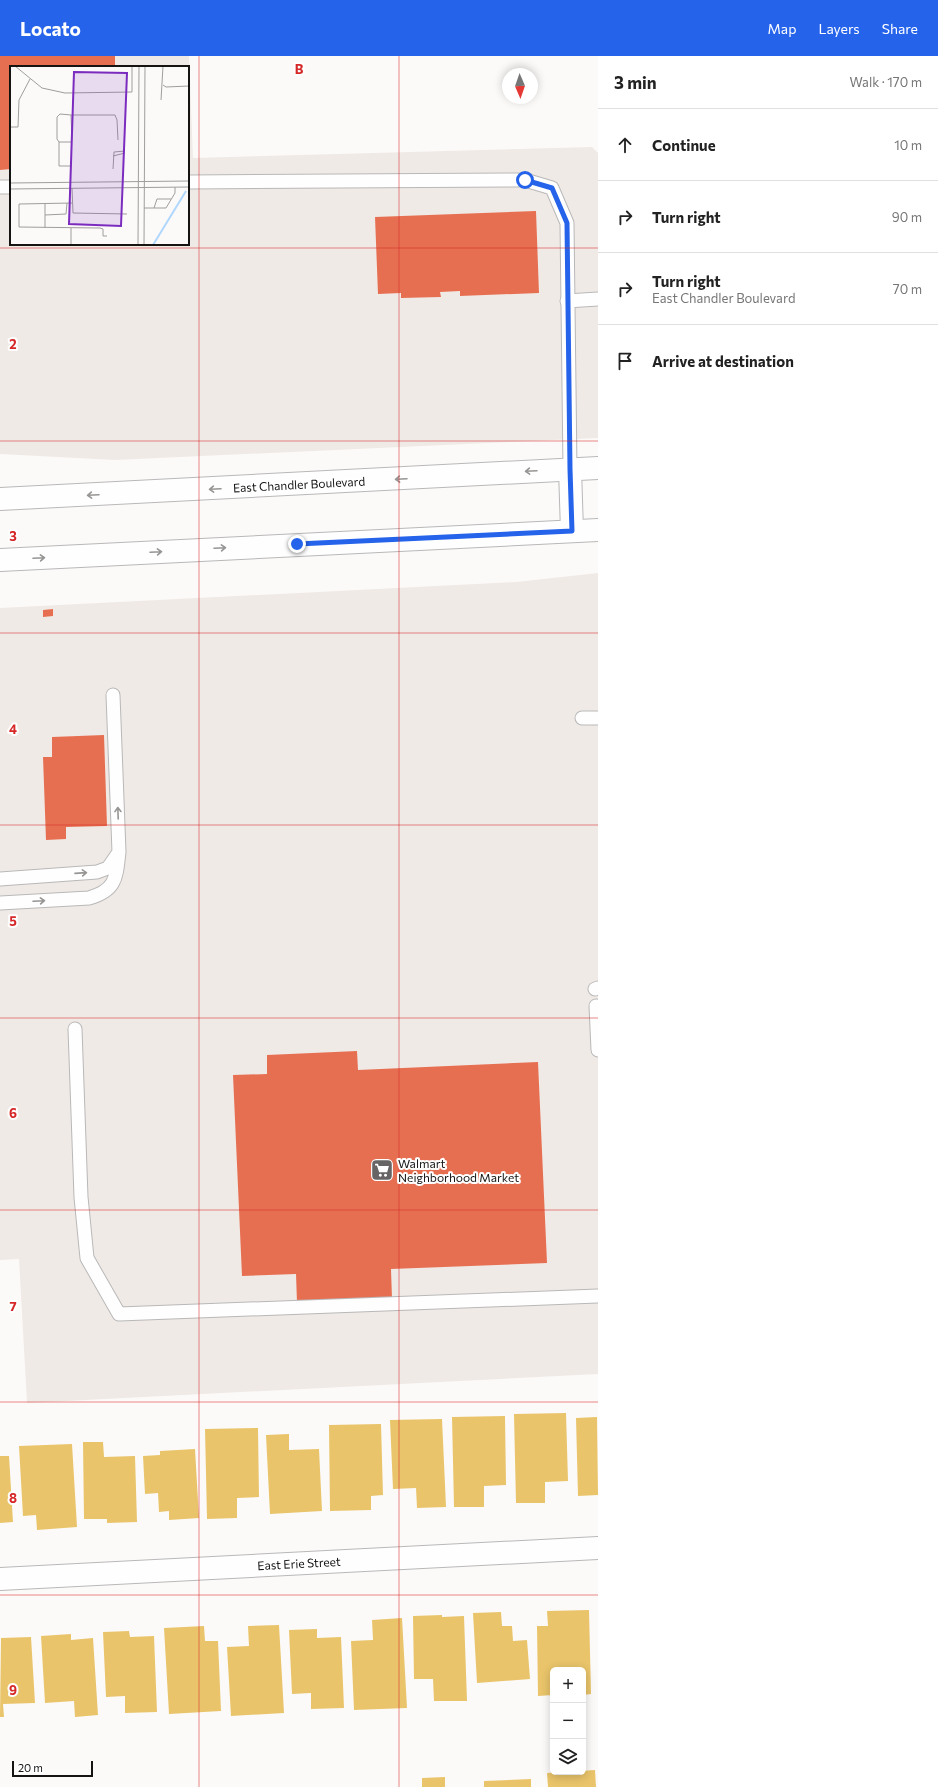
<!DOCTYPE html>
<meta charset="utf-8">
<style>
body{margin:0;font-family:Commissioner,sans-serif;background:#f2f2f2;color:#222}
.controls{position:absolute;right:12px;bottom:12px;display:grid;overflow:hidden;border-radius:6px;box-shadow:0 2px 10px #0003}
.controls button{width:36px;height:36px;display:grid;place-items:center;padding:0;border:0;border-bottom:1px solid #e0e0e0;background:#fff;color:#222;font:20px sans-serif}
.compass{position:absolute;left:502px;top:12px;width:36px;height:36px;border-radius:50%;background:#fff;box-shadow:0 2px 10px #0003;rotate:178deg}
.scale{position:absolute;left:12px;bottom:10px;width:81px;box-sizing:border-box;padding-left:4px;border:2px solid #151413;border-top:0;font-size:11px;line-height:14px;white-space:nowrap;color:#151413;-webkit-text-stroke:3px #fff;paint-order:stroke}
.stop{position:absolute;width:12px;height:12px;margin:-9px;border:3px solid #2563eb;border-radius:50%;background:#fff}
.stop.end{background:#2563eb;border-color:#fff;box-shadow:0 1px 4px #0008}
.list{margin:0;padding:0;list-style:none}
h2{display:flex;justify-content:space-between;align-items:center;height:52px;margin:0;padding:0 16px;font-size:17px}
h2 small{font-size:13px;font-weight:400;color:#767676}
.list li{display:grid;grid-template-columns:26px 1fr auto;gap:12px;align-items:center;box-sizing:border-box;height:72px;padding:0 16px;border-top:1px solid #e0e0e0}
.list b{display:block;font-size:15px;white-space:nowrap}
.list p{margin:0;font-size:13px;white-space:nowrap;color:#767676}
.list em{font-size:13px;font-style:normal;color:#767676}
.icon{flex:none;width:22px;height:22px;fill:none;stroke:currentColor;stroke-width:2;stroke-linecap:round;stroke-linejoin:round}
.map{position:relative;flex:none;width:598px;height:1731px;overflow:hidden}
header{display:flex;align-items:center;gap:24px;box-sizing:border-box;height:56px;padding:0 20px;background:#2563eb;color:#fff}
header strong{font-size:19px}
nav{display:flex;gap:22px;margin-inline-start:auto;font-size:14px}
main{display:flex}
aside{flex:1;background:#fff}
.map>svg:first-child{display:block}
.built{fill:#f0eae6;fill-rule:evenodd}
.homes{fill:#e9c46a}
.shops{fill:#e76f51}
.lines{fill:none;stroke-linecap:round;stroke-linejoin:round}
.service-casing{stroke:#b9b8b8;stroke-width:15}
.minor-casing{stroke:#b9b8b8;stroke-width:24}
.secondary-casing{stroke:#b9b8b8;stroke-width:24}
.service{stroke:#fffefe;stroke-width:13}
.minor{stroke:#fffefe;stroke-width:22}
.secondary{stroke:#fffefe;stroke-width:22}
.oneway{stroke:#969594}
.route{stroke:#2563eb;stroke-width:5}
.grid{fill:none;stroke:#d62828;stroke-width:1;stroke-opacity:0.55}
.labels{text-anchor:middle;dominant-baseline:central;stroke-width:4;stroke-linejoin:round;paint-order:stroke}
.street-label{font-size:12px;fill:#151413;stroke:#fff}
.poi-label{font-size:12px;fill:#151413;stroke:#fff;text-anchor:start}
.inset-river{fill:none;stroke:#b0d7fd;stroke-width:2}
.inset-road{fill:none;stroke:#a09e9d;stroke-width:1}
.view{fill:#7b2cbf;fill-opacity:0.15;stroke:#7b2cbf;stroke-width:2}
.inset-edge{fill:none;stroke:#151413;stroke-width:2}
.grid-label{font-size:13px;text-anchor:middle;font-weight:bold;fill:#d62828;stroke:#fff;stroke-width:4;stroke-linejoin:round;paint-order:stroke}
</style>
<header>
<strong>Locato</strong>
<nav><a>Map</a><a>Layers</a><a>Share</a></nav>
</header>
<main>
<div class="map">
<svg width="598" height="1731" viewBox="0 0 598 1731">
<rect width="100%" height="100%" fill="#fcfaf9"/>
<g class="built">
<path d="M 0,0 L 189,0 L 193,102 L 592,91 L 598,97 L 598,382 L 115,404 L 0,398 ZM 11,11 L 188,11 L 188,188 L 11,188 Z"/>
<path d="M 598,517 L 598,1318 L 27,1347 L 19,1203 L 0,1204 L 0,552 L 516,526 Z"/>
</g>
<g class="homes">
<path d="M 566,1357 L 568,1425 L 545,1426 L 545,1447 L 516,1447 L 514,1358 Z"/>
<path d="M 505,1360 L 506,1429 L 484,1430 L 484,1451 L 454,1451 L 452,1361 Z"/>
<path d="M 597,1361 L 598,1439 L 578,1440 L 576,1362 Z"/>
<path d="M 442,1363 L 446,1451 L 417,1452 L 416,1432 L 393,1433 L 390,1364 Z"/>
<path d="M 381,1368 L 383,1439 L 371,1440 L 371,1454 L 330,1455 L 329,1369 Z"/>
<path d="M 258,1372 L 259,1441 L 237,1442 L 237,1462 L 207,1463 L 205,1373 Z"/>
<path d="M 289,1378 L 289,1394 L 319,1393 L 322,1455 L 270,1458 L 266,1379 Z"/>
<path d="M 83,1386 L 103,1386 L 104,1401 L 135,1400 L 137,1466 L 107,1467 L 107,1463 L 84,1463 Z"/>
<path d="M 72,1388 L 77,1471 L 37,1474 L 36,1459 L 23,1460 L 19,1390 Z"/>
<path d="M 195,1393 L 199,1462 L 169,1464 L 169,1455 L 159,1456 L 158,1437 L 145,1438 L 143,1400 L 160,1399 L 160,1395 Z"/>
<path d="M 0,1400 L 9,1400 L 13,1466 L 0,1467 Z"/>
<path d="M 589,1554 L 591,1638 L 583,1639 L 583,1614 L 553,1614 L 553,1639 L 538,1640 L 537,1570 L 548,1570 L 547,1555 Z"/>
<path d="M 501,1556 L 502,1570 L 512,1570 L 513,1585 L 527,1584 L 530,1623 L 477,1627 L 473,1557 Z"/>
<path d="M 442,1559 L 442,1561 L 464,1560 L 467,1645 L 434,1645 L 433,1623 L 414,1623 L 413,1560 Z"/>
<path d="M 402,1562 L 407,1652 L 354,1654 L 351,1585 L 373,1584 L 372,1564 Z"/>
<path d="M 279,1569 L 284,1657 L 231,1660 L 227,1591 L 249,1590 L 248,1570 Z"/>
<path d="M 204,1570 L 205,1585 L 218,1585 L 221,1655 L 169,1658 L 164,1572 Z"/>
<path d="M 317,1573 L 317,1582 L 341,1581 L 344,1652 L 311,1653 L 311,1637 L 292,1638 L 289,1574 Z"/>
<path d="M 129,1575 L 130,1581 L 154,1580 L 157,1656 L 125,1657 L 125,1640 L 106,1641 L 103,1576 Z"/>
<path d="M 71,1578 L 71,1584 L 93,1582 L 98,1659 L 75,1661 L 74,1645 L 45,1647 L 41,1580 Z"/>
<path d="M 31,1581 L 35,1647 L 3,1648 L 4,1661 L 0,1661 L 1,1582 Z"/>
<path d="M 595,1714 L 596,1731 L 548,1731 L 547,1717 Z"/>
<path d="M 445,1721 L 445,1731 L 422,1731 L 422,1722 Z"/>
<path d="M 531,1723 L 531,1731 L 484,1731 L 484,1725 Z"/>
</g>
<g class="shops">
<path d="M 0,0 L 115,0 L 115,11 L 11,11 L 11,113 L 0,114 Z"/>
<path d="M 536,155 L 539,237 L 460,240 L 460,235 L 440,236 L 441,241 L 401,242 L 401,237 L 378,238 L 375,161 Z"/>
<path d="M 53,553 L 53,560 L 43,561 L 43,554 Z"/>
<path d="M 104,679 L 107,770 L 66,771 L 66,783 L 46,784 L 43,701 L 52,701 L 52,681 Z"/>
<path d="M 357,995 L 358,1014 L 538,1006 L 547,1207 L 391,1213 L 392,1243 L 297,1247 L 296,1218 L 242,1220 L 233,1019 L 267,1018 L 267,999 Z"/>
</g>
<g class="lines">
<g class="service-casing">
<g id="service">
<path d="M 188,126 L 525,124 L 552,132 L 567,167 L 570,413"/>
<path d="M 0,131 L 11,131"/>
<path d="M 567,245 L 598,243"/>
<path d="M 582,662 L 598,662"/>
<path d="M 0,823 L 97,816 L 108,812 L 117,799"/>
<path d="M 0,847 L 89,842 C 117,834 116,821 119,796 L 113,639"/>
<path d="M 595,933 L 598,932"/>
<path d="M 596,950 L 598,994"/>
<path d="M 75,973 L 81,1141 L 87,1202 L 119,1258 L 598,1240"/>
</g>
</g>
<g class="minor-casing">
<path id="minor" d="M 0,1523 L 598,1492"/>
</g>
<g class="secondary-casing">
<g id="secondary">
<path d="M 570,413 L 572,475"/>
<path d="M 0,443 L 598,412"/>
<path d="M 0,504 L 598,474"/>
</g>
</g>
<use href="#service" class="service"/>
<use href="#minor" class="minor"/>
<use href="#secondary" class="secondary"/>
</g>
<defs><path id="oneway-shaft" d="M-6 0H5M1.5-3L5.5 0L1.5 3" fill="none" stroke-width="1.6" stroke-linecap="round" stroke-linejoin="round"/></defs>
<g class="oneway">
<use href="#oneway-shaft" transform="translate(531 415) rotate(177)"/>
<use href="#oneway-shaft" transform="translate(401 423) rotate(177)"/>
<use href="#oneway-shaft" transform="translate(215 433) rotate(177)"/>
<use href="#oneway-shaft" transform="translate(93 439) rotate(177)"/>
<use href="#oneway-shaft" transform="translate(220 492) rotate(-3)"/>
<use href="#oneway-shaft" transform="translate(156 496) rotate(-3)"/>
<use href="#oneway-shaft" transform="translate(39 502) rotate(-3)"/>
<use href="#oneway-shaft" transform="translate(118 757) rotate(-92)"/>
<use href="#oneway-shaft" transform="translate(81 817) rotate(-4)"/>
<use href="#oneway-shaft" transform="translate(39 845) rotate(-3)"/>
</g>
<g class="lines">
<path class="route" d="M 297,488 L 572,475 L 570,413 L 567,167 L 552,132 L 525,124"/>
</g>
<path class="grid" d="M 199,0 L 199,1731M 399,0 L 399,1731M 0,192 L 598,192M 0,385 L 598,385M 0,577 L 598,577M 0,769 L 598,769M 0,962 L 598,962M 0,1154 L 598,1154M 0,1346 L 598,1346M 0,1539 L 598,1539"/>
<defs>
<g id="supermarket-square" transform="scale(1.15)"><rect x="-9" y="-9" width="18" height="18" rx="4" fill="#666464" stroke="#fff"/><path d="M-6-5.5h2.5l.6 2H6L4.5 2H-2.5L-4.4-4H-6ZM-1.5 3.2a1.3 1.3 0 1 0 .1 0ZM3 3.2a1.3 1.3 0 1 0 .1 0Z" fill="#fff"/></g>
</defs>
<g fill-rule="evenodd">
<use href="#supermarket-square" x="382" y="1114"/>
</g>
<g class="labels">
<g class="street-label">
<text transform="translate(299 428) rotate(-3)">East Chandler Boulevard</text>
<text transform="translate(299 1507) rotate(-3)">East Erie Street</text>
</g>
<g class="poi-label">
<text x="398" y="1107">Walmart<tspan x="398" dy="14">Neighborhood Market</tspan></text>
</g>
</g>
<g transform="translate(10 10)">
<rect width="179" height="179" fill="#fcfaf9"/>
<path class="inset-river" d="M 143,179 L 176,125"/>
<path class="inset-road" d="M 5,0 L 32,22 L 55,27 L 122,26 L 122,0M 153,19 L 156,21 L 179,20M 151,34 L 153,0M 61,49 L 50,48 L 47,51 L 47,73 L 49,76 L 62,76M 0,61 L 8,61 L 9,34 L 20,13M 62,74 L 61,49 L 105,49 L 107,54 L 108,74M 49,76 L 49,100 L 62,100M 103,90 L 115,87M 103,103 L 104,86 L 115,85M 0,117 L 179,115M 62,122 L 63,147 L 117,148M 0,123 L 179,121M 35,137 L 35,162M 62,137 L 9,138 L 9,161 L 90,162 L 93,163 L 93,170 L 97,170M 134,142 L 156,142 L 165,127 L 165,121M 144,142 L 147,133 L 161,133M 35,149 L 56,148 L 57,137M 61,179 L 61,162M 128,179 L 129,0M 134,179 L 135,0"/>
<path class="view" d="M 64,6 L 117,7 L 111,160 L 59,158 Z"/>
<rect width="179" height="179" class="inset-edge"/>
</g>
<g class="grid-label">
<text x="299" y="18">B</text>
<text x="13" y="293">2</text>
<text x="13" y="485">3</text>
<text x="13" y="678">4</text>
<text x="13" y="870">5</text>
<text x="13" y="1062">6</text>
<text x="13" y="1255">7</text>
<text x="13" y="1447">8</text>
<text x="13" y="1639">9</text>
</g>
</svg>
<div class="controls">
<button>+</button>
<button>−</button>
<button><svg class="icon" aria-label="layers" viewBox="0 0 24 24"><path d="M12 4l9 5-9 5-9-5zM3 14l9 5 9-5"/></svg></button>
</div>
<svg class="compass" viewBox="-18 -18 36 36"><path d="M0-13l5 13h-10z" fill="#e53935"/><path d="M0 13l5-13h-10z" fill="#767676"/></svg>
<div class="scale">20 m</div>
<div class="stop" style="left:525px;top:124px"></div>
<div class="stop end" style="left:297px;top:488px"></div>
</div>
<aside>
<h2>3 min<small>Walk · 170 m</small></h2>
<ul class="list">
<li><svg class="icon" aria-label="ahead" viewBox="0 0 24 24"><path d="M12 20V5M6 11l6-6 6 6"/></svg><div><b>Continue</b></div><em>10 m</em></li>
<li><svg class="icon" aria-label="right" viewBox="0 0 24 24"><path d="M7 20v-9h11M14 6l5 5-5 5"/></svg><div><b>Turn right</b></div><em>90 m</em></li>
<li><svg class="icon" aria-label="right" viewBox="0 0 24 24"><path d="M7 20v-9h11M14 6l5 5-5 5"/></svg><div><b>Turn right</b><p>East Chandler Boulevard</p></div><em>70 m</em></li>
<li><svg class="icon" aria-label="arrive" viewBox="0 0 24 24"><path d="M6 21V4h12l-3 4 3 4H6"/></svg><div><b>Arrive at destination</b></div></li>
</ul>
</aside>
</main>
